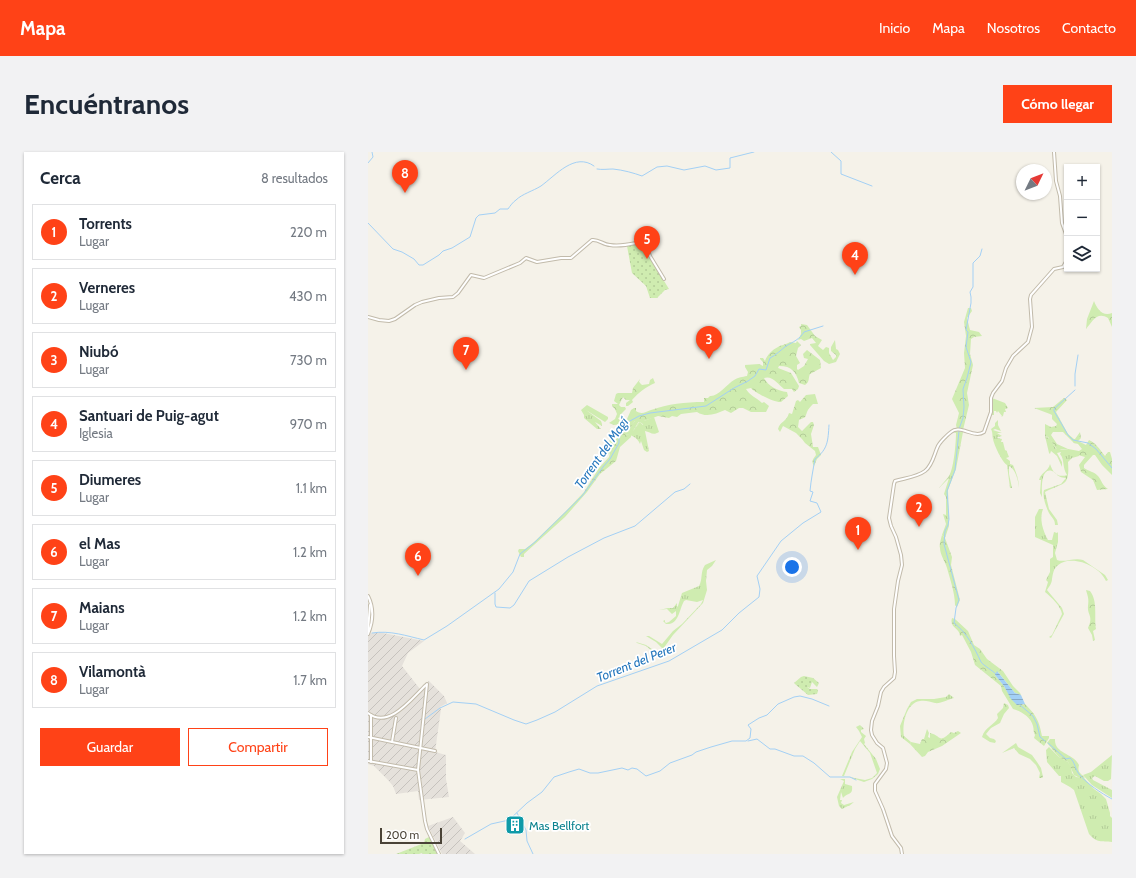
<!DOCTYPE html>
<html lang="es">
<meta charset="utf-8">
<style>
body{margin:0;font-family:Cabin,sans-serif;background:#f2f2f3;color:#1f2937}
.controls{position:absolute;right:12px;top:12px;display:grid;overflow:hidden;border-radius:0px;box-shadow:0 1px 3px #0004}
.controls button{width:36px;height:36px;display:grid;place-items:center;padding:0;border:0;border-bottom:1px solid #e0e1e3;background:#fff;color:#1f2937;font:20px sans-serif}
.compass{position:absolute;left:648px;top:12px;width:36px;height:36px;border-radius:50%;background:#fff;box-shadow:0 1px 3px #0004;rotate:47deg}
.scale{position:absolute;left:12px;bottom:10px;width:62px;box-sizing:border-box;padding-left:4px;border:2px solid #4a4337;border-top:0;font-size:11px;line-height:14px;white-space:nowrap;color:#4a4337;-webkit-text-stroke:3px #fff;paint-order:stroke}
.you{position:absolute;left:424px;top:415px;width:14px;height:14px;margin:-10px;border:3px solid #fff;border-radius:50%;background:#1a73e8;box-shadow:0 0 0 6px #1a73e833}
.badge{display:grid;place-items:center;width:26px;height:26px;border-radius:50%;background:#ff4217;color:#fff;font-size:13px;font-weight:700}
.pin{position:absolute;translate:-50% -33px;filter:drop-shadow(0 1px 2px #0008)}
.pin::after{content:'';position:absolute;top:21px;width:14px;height:12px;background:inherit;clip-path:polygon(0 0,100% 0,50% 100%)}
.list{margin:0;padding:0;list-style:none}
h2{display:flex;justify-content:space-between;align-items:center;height:52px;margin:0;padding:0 16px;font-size:17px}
h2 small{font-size:13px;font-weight:400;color:#747a83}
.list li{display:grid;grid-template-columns:26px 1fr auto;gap:12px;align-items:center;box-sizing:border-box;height:56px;margin:0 8px 8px;padding:0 8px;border:1px solid #e0e1e3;border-radius:0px}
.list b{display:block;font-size:15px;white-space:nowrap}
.list p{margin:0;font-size:13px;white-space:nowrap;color:#747a83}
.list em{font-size:13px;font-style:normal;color:#747a83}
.actions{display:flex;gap:8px;padding:12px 16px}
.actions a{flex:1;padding:9px 0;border:1px solid #ff4217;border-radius:0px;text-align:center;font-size:14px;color:#ff4217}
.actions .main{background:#ff4217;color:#fff}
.icon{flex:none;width:22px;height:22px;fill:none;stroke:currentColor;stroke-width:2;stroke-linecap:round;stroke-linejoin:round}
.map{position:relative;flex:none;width:744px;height:702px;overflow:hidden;border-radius:0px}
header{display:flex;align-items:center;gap:24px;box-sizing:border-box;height:56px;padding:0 20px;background:#ff4217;color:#fff}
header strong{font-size:19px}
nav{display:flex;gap:22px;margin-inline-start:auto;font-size:14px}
.intro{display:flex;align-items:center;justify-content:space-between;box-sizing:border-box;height:96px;padding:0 24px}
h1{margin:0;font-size:28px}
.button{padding:10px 18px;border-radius:0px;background:#ff4217;color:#fff;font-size:14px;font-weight:700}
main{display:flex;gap:24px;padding:0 24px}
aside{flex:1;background:#fff;border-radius:0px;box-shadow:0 1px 3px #0004}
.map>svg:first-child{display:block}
.industrial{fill:url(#industrial-furrows)}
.grass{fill:url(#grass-tufts);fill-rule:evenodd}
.forest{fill:url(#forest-crowns)}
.park{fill:url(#park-dots)}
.water{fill:url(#water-rules)}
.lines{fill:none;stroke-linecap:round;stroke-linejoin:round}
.stream{stroke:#a3d0f5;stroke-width:1}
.minor-casing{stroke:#c2bbab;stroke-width:4}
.minor{stroke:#fff;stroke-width:2}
.labels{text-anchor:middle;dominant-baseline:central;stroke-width:3.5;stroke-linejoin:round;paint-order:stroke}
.culture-label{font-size:12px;fill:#0d838f;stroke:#fff;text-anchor:start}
.water-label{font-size:13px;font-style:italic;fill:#2879be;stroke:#fff}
</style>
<header>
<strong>Mapa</strong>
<nav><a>Inicio</a><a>Mapa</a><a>Nosotros</a><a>Contacto</a></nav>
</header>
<div class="intro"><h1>Encuéntranos</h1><a class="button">Cómo llegar</a></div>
<main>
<aside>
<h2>Cerca<small>8 resultados</small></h2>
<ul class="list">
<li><span class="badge">1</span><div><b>Torrents</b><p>Lugar</p></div><em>220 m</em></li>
<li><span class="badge">2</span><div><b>Verneres</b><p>Lugar</p></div><em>430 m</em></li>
<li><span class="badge">3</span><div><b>Niubó</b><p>Lugar</p></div><em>730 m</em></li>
<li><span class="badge">4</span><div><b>Santuari de Puig-agut</b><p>Iglesia</p></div><em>970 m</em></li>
<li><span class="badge">5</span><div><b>Diumeres</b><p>Lugar</p></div><em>1.1 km</em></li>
<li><span class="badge">6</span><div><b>el Mas</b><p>Lugar</p></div><em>1.2 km</em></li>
<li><span class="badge">7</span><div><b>Maians</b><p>Lugar</p></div><em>1.2 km</em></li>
<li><span class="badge">8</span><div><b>Vilamontà</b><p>Lugar</p></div><em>1.7 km</em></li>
</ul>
<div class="actions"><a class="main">Guardar</a><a>Compartir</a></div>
</aside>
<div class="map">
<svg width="744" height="702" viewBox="0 0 744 702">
<defs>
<pattern id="industrial-furrows" width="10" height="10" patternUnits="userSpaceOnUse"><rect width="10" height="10" fill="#e5e1db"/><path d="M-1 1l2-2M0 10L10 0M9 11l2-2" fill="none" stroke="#c6c2bd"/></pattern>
<pattern id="grass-tufts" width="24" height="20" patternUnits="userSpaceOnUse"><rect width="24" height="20" fill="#cfecb0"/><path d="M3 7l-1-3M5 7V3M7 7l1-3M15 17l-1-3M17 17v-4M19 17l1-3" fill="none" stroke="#b3cc98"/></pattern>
<pattern id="forest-crowns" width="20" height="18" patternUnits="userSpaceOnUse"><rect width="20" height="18" fill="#cfecb0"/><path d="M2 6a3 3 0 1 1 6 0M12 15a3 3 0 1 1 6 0" fill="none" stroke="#b3cc98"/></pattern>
<pattern id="park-dots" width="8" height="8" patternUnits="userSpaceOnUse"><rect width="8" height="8" fill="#cfecb0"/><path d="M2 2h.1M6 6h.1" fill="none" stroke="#b3cc98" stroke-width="1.8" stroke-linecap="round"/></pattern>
<pattern id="water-rules" width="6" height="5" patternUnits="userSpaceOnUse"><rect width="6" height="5" fill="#a3d0f5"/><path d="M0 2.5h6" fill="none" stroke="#87aac7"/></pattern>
</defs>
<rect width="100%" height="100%" fill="#f5f2e9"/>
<g class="industrial">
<path d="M 10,480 L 56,489 L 40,501 L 34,514 L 52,537 L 61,529 L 76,544 L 79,551 L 72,555 L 73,557 L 67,600 L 78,603 L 78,627 L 81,645 L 51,648 L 50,639 L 28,642 L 25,634 L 19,627 L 6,614 L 0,612 L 0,482 Z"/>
<path d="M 85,665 L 97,681 L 92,689 L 107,702 L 74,702 L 60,674 Z"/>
</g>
<g class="grass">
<path d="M 624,246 L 637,251 L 640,256 L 637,257 L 638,260 L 636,260 L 635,264 L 633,265 L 634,264 L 630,259 L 629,261 L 628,259 L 626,259 L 626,263 L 623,263 Z"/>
<path d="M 219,253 L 240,265 L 240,267 L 237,270 L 218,258 L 233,269 L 234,272 L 234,274 L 227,270 L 233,277 L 229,277 L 216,266 L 216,263 L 213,258 Z"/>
<path d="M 286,265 L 291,280 C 285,284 282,280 277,279 L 281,299 L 279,300 L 276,298 L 273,289 L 272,292 C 269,285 264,283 256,282 L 267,269 L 271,269 L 265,279 L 272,270 L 275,273 L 276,269 Z"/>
<path d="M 630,268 L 630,273 L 633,279 L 627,277 L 625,278 L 634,281 L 629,281 L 634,284 L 630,285 L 629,286 L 634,287 L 633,290 L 635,290 L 637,298 L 639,299 L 639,300 L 641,305 L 638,306 L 642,309 L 642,312 L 645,313 C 648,320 651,328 651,336 C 650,328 648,318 641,314 L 641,322 L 644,336 L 642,336 L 639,313 C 634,310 626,293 625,287 C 624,283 625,281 623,277 L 627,274 L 627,271 Z"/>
<path d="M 588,279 L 595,280 L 588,317 L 580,338 L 581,374 L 577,386 L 574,383 L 578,372 L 575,362 L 578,363 L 578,345 L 576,342 L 581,326 L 571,336 C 574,332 578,328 581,324 C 586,316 588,290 588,281 L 584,280 L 577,288 C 580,283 583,280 588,279 Z"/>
<path d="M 677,284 L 682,287 L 688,297 L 700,298 L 700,297 L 711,299 L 711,304 L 704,306 L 700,310 C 702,336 695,330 677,340 L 681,357 L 689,368 L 690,373 L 687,373 C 687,367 684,366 681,361 C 678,355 674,344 676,338 L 693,332 L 698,326 C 687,325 690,321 684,319 C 672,315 674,340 674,345 L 672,341 L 673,328 L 671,328 C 673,320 680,320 682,312 C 685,321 690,326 699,323 C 694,316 697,308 692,302 L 693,300 L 689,301 L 694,310 L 694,315 L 689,304 L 683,299 L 682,302 L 681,301 Z"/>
<path d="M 671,357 L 675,357 C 671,367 675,379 680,388 L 684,388 L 686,380 L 689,381 L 690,380 L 690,390 L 687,401 L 689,408 C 697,411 706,405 715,408 L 737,423 L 740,428 L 738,429 C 731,413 701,401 688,415 C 685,419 685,422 684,427 C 684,431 681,435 679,438 L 694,456 L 696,462 L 683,486 L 681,485 L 684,483 L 694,462 C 693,454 683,445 677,440 L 680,430 L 678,428 L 682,420 L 682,407 L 685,405 L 685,393 L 667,385 L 667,365 Z"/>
<path d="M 348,408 L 344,414 L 339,418 L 338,429 L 339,438 L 335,451 L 305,483 L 290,504 L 278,494 L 269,491 L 268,490 L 278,493 L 288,500 L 292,500 L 294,496 L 288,490 L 278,484 L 281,484 L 294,492 L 305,479 L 314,472 L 333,452 L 335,448 L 329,450 L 318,448 L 316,449 C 311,458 311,473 298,472 L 295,469 L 297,468 L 297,470 L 298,471 L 301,470 L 308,464 L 308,459 L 304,462 L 299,457 L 291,458 L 300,456 L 305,456 L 309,451 L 309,455 L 310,454 L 314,441 L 331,434 C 335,427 332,420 337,413 Z"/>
<path d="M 581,542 L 586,546 C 581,547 572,552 567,551 C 562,550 558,548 552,549 C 538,551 534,572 536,584 L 543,590 L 542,592 L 533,585 L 532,574 L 539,557 L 543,550 L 549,547 L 566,547 L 578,545 Z"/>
<path d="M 492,573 L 496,577 L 493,578 L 493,580 L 498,584 L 496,587 L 497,591 L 496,592 L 508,607 L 512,617 L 510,622 L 504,627 L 496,630 L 481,625 L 474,624 L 484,600 L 494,585 L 491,579 L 488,575 ZM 492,589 L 502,601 L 509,621 L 504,626 L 497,628 L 476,624 L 487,597 Z"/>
<path d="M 681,595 L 691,605 L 700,610 L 703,615 L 704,621 L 708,625 L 716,626 L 726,637 L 733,642 L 738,647 L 742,661 L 742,664 L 744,666 L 744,690 C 733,689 729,691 721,682 L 706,638 L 702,635 L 693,630 L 693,624 L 691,624 L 679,610 L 678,598 Z"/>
<path d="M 744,603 L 743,627 L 740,629 L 736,629 L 727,624 L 724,626 L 725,628 L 744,638 L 744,646 L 724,633 L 715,623 L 723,620 Z"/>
<path d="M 472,627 L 477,627 L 477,632 L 484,634 C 485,644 480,640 475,646 L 473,640 L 472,648 L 474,648 L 473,651 L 476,653 L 486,650 L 481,654 L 480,654 L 474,657 L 471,654 L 469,645 L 476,629 Z"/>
</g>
<g class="forest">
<path d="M 726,149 C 729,157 735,165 744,161 L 744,175 L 740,166 C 729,159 724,170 718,177 L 719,167 Z"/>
<path d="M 600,156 L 603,156 L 604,159 L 599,166 L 602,178 L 611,180 L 614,184 L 606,185 L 603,187 L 602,202 L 605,213 L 599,241 L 601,253 L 595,278 L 589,277 L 588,273 L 591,261 L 584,247 L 597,216 L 596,201 L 598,184 L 596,170 Z"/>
<path d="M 433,172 L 439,173 L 447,184 L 454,188 L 450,194 L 455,198 L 458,195 L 461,196 L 461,201 L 465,208 L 468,205 L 468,203 L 463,199 L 463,195 L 467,188 L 468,197 L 470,198 L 472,202 L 468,210 L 461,212 L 456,209 L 442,193 L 442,192 L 448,191 L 444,186 L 436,189 L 433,187 L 430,188 L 433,182 L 433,178 L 431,175 L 433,174 Z"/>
<path d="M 429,189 L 433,193 L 430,196 L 428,204 L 432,211 L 429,213 L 429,217 L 430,218 L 436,214 L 440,207 L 436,206 L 435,202 L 439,198 L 452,208 L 453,216 L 442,222 C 440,226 442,230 437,233 L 431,231 C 428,220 424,214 411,214 L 410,216 L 423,221 L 431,234 L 430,237 L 426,240 L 424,237 L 416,237 C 410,232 404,223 396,226 C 400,234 410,239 419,240 L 420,244 L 413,250 C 408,251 387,241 383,236 L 378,237 C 381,243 389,246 394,251 L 396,250 L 401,254 L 398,260 L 383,260 L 375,256 L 371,256 L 363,261 L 357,258 C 348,262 338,266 329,260 L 313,262 L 309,265 L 304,264 L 301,266 L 290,264 L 276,269 L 276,273 L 272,270 L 265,279 L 271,270 L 267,269 L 257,282 L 263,283 L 263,285 L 252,295 L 248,309 L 232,322 L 219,340 L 197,365 L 156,402 L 156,405 L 153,405 L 150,399 L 151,397 L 157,397 L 165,391 L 198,359 L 216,340 L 231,316 L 241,305 L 242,301 L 231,311 L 241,298 L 242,293 L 240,290 L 249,281 L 240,279 L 249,278 L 255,273 L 254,272 L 246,273 L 241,271 L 247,267 L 249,262 L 247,257 L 244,254 L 244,252 L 250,252 L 246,249 L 248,242 L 250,241 L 264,241 L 265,236 L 272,227 L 271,230 L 274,233 L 281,232 L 282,228 L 285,226 L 287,231 C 278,235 271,240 264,248 L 265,250 L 260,254 L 258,254 L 258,251 L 262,248 L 258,248 L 255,245 L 251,253 L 253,255 L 257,255 L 258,257 L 254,261 L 253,265 L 250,266 L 252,269 L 259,267 L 263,258 L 266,256 L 268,256 L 268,259 C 274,263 277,260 283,258 C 300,252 317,250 336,250 L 336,246 L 340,246 L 342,244 C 350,245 359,232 366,228 C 371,225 374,225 379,224 L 380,220 L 377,215 L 377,213 L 391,212 L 395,214 L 395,210 L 392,207 L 392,206 L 395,206 L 397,209 C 399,203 404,198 410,195 C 413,193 417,193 422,190 L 428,191 Z"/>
<path d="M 447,242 L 450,252 L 445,252 C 443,254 440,257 439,260 C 437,266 438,265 431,268 L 430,275 L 434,279 L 443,270 L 445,270 L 446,273 L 443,282 L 445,295 L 450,295 L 453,303 L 449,307 L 446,314 C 443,309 445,307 448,303 L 447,299 L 437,291 L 434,287 L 428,281 L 415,274 L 412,280 L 410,277 C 412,269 418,271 421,261 L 424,262 L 428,249 L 430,248 L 432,250 L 438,243 Z"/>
<path d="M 696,246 L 699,248 L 688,260 L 700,282 L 706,287 L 707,287 L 712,280 L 713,286 L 710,289 L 718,293 L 721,288 C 729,292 732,298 737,304 L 740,300 L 742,300 L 744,307 L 744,323 L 734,313 L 727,303 L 725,303 L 716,313 L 716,316 C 720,319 727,320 730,324 C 734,329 734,333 740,337 L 729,338 L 725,328 L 713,320 L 711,313 L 717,305 L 710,303 L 711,299 L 714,297 L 710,292 L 706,291 L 695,280 L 685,280 L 683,283 L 689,292 L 700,297 L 701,298 L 693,297 L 690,299 L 680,285 L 677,284 L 677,272 L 683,275 L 688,274 L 689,272 L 684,267 L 684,263 L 682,262 L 666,256 L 685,255 Z"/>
<path d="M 574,383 L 577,386 L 584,405 L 583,413 L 592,448 L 589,455 L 587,453 C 587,441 582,427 579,416 C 577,409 572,403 572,396 C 571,393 573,387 574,383 Z"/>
<path d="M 718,438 L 722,439 C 730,449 726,465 728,477 L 725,479 L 727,488 L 725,489 L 724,483 L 720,476 C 726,464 719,463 720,454 C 721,447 720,445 718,438 Z"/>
<path d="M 584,466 L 587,467 L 600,479 L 606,493 L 612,497 L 619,507 L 635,519 L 645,534 L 652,541 L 653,543 L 647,541 L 630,520 L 627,523 L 636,534 L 639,539 L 655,553 L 657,552 C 668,563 671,568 674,584 L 681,584 L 681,586 L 676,594 L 666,586 L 667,583 C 665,580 666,577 665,574 C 663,565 653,559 645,557 L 634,539 L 633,534 L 607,513 L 603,500 L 594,483 L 592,484 C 592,476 581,476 584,466 Z"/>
<path d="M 636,551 L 640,553 L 641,556 L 636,562 L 632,571 L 623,576 L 618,582 L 622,586 L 626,587 L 628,589 L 627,591 L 622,590 L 614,585 C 617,575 626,573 630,566 L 629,562 L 635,556 Z"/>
<path d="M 559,577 L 561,581 L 560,585 L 562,586 L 562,581 C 574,584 570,592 583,580 L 586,581 L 590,579 L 593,581 L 574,594 L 560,600 L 557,604 L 554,605 L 542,592 L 543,590 L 552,592 L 554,587 L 556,587 Z"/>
<path d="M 682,587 L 687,587 C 686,602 705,601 711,613 C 709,621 713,621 717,626 L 714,627 L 706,623 L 700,610 L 691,605 L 679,591 Z"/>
<path d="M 648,591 L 650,595 L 664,603 L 669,610 L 673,616 L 675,625 L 674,626 L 671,626 L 672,621 L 668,613 L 662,607 L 651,602 L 646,596 L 634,601 Z"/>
</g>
<g class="park">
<path d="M 271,91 L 275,92 L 278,95 L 280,103 L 301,137 L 297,138 L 289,146 L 282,146 L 278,134 L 264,121 L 259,94 L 262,94 Z"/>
<path d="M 436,524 L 445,526 L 451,531 L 449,535 L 444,530 L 442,536 L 439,535 L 442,537 L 449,537 L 450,539 L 449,542 L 440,543 L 427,532 L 426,531 L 433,525 Z"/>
<path d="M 61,685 L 70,702 L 55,702 L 54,701 L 51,702 L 28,702 L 56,691 L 57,687 Z"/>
</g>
<path class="water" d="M 629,519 L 647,541 L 653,543 L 657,552 L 649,553 L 643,547 L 636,534 L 627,523 Z"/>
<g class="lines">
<g class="stream">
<path d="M 463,0 L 473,9 L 473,22 L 504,34"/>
<path d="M 0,11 L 5,5 L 4,0"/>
<path d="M 229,17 C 234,18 240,17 245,17 C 255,18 266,21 274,24 L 289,15 L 299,14 L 316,18 L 337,14 L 348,18 L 362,16 L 362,6 L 386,0"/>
<path d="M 0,71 L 25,97 L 34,100 L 46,107 L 51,113 L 55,113 L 71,103 L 75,99 L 84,96 L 102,85 L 108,66 L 111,63 L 127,61 L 132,57 L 140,57 C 142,54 145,50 148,48 C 154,42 165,39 173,34 C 188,23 207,0 226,14"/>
<path d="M 707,234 L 707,222 L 710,203"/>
<path d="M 707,238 L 686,257 L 686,259 L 700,283 L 705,288 L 720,291 L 728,297 L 744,316"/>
<path d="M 591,277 L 595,266 L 596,255 L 595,237 L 599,226 L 603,210 L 598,195 L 600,180 L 598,178 L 603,151 L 603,145 L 602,140 L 605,135 L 605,111 L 612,104 L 614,97"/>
<path d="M 591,279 L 587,318 L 579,339 L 581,367 L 580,373 L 577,379 L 576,392 L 591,448 L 588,456 L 586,471 C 599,481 606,495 613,510 C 615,513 625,519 628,522"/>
<path d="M 127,441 L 127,452 L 128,455 L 142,456 L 146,453 L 161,429 L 200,405 L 236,386 L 267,374 L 307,340 L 316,337 L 322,332"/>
<path d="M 4,481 C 22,478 39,484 56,488 L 79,474 L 131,437 L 145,420 L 152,402 L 167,390 L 214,344 L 235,315 L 242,307 L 251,291 L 251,286 L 257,274 L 262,269 L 271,264 L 282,261 L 338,254 L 366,236 L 380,229 L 387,224 L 391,217 L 398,218 L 402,206 C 408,203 413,198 418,194 C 425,190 432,187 436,180 L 455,174"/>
<path d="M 652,553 L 665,564 L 669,572 L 672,585 L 677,589"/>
<path d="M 57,567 L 72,556 L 85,550 L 108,552 L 146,568 L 158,572 L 169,568 L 187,560 L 229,534 L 301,509 L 354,478 L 371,461 L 391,445 L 392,437 L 389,424 L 413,389 L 435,371 L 453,360 L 449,351 L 442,349 L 445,340 L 442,339 C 443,328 445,318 447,307 C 460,297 460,289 461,273"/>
<path d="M 380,589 L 389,587 L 402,597 L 407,597 L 426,604 L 435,604 L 446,611 L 462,625 L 482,625 L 488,628"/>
<path d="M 680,591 L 698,607 L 702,606 C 707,610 707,617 711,622 C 719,632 733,641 744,647"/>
<path d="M 149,661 L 158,678 L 159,689 L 165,702"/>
<path d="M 97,687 L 123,672 L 141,668 L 159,651 L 174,640 L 186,625 L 201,620 L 211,617 L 222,621 L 230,621 L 254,616 L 260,618 L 264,616 L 269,617 L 278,624 L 292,619 L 302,611 L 324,603 L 328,600 L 343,595 L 364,589 L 378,589 L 382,586 L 383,577 L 380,573 L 391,566 L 399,563 L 410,552 L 426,545 L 432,544 L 444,547 L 461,554"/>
</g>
<g class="minor-casing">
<g id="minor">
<path d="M 686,0 L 688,29 L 692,44 L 694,71 L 698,82 L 699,90"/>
<path d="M 0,165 L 11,168 L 21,169 L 27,167 L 47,153 L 54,150 L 71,146 L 85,145 L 90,141 L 103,123 L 116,126 L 152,111 L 158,106 L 169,110 L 193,106 L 203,106 L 224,88 C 231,87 235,93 242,93 C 253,95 263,92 273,90 L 278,93 L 282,104 L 296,127"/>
<path d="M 0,444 C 6,456 5,470 0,482"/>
<path d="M 0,479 L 2,453"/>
<path d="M 59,532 L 50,618 L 57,669 L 59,677 L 71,702"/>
<path d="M 0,561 C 21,578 44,546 58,533"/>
<path d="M 3,563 L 3,610"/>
<path d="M 0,585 L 67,599"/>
<path d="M 24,590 L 28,566"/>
<path d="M 0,609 L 50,618"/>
<path d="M 534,702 L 533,696 L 524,684 L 515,657 L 507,639 L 507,632 L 518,617 L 519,611 L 515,596 L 509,591 L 504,583 L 503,578 L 504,569 L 510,554 L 513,540 L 516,535 L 526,526 L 527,520 L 526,504 L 526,457 L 530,429 L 534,413 L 533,403 L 528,385 L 523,374 L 521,366 L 526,332 L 527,329 C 537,326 549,325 557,319 C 565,313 566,302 570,294 C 572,290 579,283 583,280 C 592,272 606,287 616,280 L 623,260 L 623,246 L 625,241 L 634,229 L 638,216 L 645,204 L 660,190 L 664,175 L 662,147 L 663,143 L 686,117 L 695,115 L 699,108"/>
</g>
</g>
<use href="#minor" class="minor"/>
</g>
<defs>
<g id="building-square" transform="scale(1)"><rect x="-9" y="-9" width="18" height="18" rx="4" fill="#0f9aa8" stroke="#fff"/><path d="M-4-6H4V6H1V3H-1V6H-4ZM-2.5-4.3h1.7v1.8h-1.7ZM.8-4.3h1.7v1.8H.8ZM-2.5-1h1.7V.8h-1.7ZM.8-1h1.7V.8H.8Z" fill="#fff"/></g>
</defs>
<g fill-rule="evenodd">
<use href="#building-square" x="147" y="673"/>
</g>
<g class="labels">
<g class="culture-label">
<text x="161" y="673">Mas Bellfort</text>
</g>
<g class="water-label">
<text transform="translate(233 301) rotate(-55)">Torrent del Magí</text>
<text transform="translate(268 510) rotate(-22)">Torrent del Perer</text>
</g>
</g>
</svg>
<div class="controls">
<button>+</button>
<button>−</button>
<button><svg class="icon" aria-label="layers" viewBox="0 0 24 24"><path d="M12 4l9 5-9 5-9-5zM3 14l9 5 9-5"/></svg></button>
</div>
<svg class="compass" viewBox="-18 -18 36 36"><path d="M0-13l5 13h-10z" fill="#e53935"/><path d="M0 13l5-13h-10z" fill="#747a83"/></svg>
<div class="scale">200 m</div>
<div class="you"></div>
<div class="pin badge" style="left:490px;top:398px">1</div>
<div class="pin badge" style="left:551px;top:375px">2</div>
<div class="pin badge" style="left:341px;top:207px">3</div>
<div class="pin badge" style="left:487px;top:123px">4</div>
<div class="pin badge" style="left:279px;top:107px">5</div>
<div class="pin badge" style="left:50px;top:424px">6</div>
<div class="pin badge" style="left:98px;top:218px">7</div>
<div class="pin badge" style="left:37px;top:41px">8</div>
</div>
</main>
